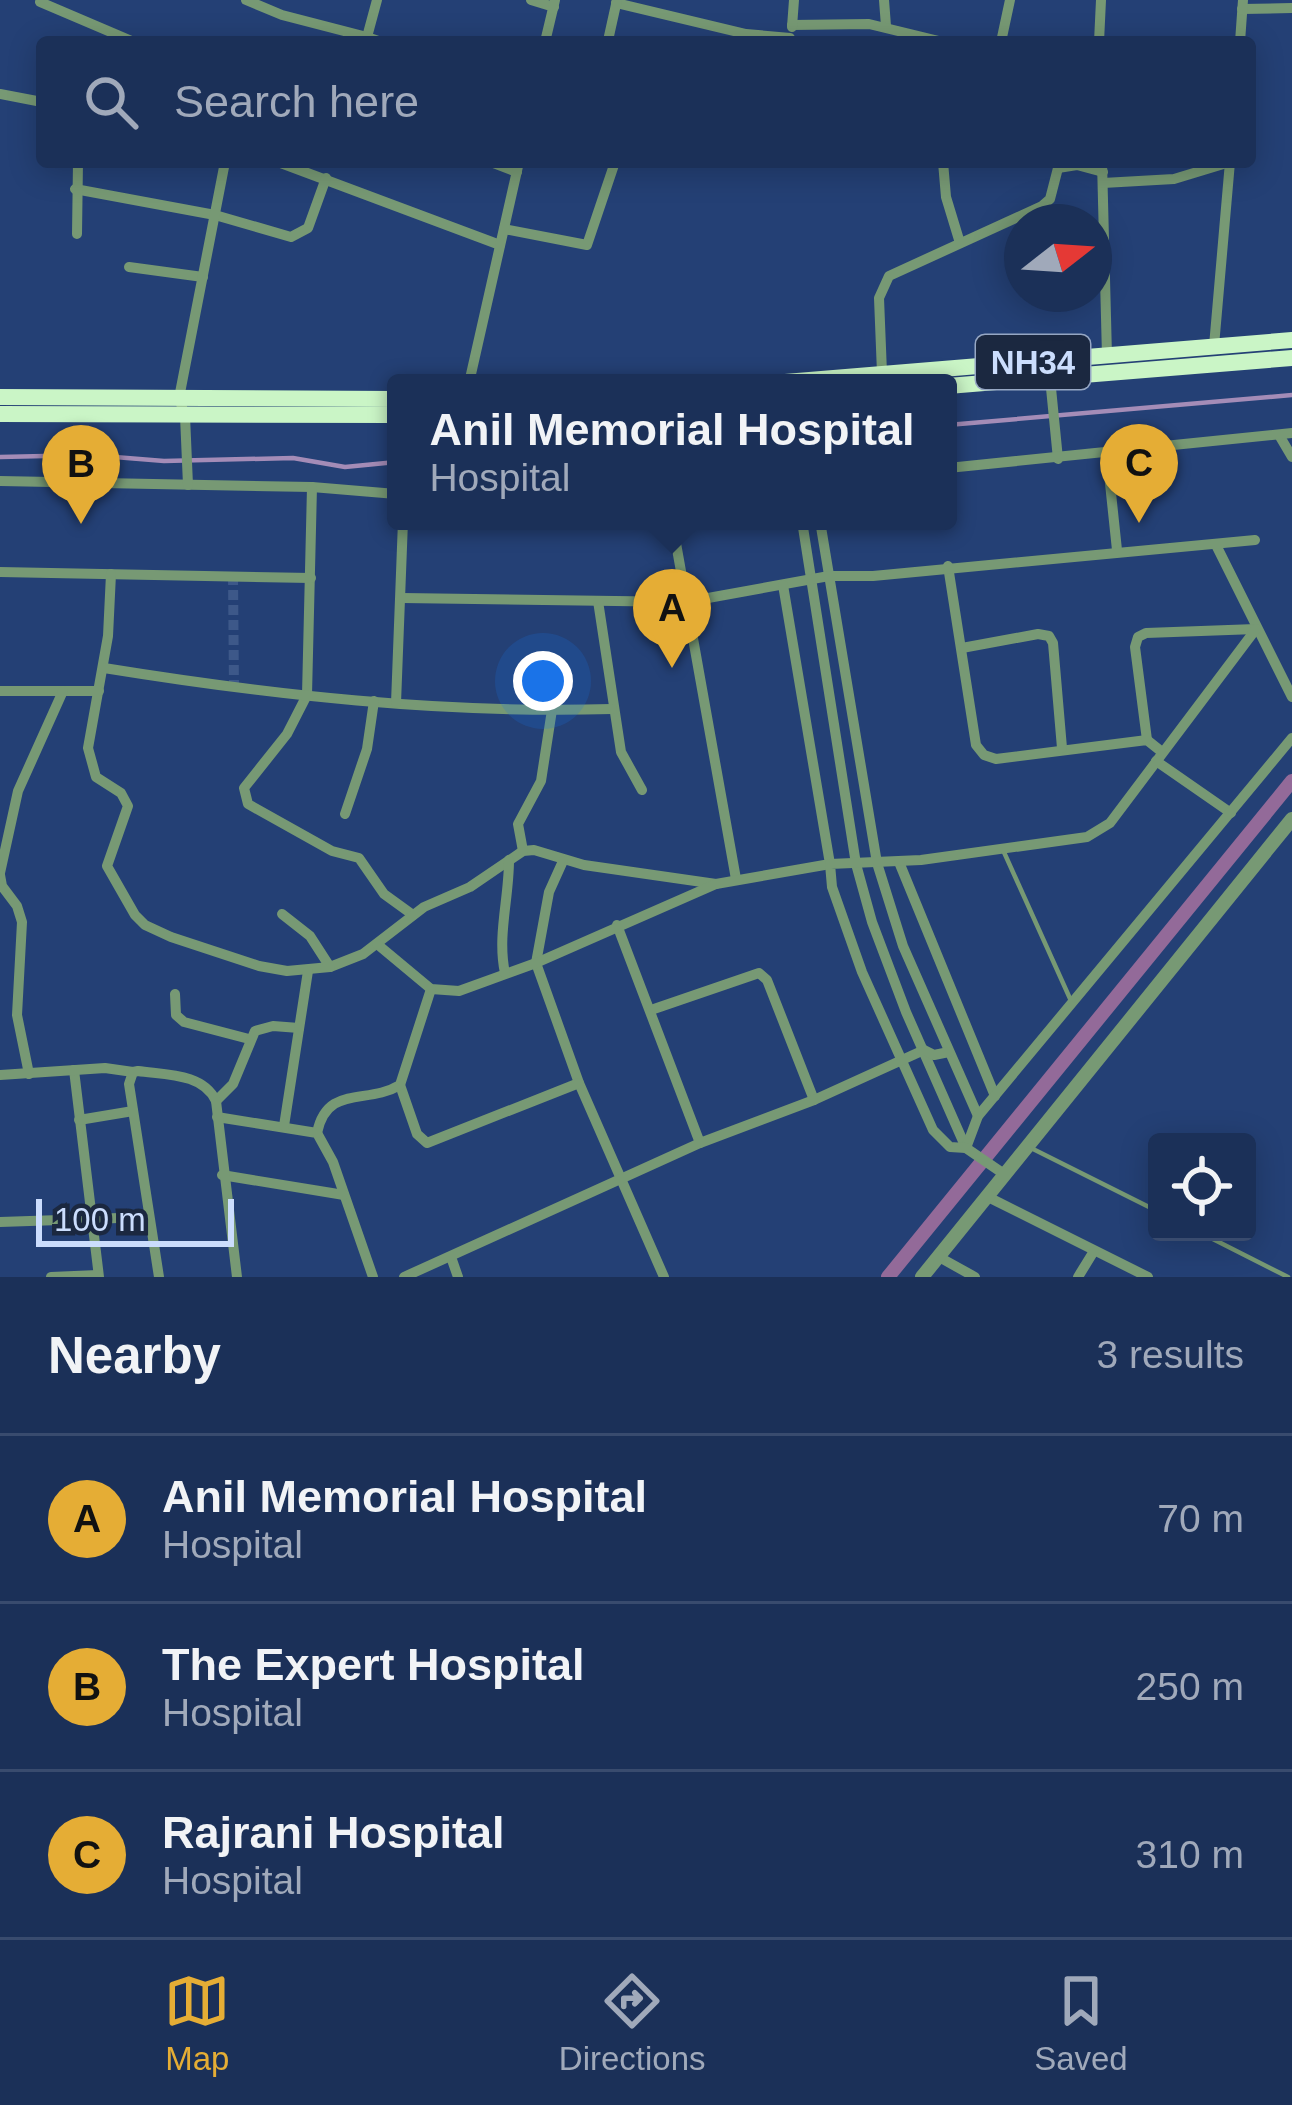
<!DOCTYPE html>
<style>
body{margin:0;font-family:Helvetica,sans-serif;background:#24385e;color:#f1f3f6}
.controls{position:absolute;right:36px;bottom:36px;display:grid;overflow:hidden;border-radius:12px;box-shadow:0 6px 30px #0003}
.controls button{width:108px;height:108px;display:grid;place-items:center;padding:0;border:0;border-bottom:3px solid #394b6e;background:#1b3058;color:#f1f3f6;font:60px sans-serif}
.compass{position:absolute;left:1004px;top:204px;width:108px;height:108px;border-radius:50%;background:#1b3058;box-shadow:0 6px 30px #0003;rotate:73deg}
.scale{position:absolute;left:36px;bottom:30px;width:198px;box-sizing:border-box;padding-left:12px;border:6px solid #cbddfd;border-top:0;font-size:33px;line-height:42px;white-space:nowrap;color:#cbddfd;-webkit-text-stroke:9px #1b2840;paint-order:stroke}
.you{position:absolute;left:543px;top:681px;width:42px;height:42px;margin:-30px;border:9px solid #fff;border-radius:50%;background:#1a73e8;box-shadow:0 0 0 18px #1a73e833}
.badge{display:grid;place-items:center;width:78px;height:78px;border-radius:50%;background:#e5ad35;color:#111;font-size:39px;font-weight:700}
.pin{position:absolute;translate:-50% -99px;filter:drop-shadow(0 3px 6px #0008)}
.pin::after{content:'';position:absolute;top:63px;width:42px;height:36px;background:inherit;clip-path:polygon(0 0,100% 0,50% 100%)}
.popup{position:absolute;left:387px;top:374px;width:570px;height:156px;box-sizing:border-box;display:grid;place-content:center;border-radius:12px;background:#1b3058;filter:drop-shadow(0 3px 9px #0005);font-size:39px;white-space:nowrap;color:#a0a9ba}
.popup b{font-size:45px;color:#f1f3f6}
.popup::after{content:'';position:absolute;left:50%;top:100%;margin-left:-24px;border:24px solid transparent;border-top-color:#1b3058}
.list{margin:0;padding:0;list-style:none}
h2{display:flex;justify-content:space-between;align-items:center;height:156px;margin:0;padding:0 48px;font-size:51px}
h2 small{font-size:39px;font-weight:400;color:#a0a9ba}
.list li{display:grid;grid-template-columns:78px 1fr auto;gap:36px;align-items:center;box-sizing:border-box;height:168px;padding:0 48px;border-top:3px solid #394b6e}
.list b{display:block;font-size:45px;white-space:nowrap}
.list p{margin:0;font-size:39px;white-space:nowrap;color:#a0a9ba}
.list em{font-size:39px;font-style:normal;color:#a0a9ba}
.icon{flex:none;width:66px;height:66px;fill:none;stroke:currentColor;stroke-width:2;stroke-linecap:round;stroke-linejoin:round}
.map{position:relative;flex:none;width:1292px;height:1277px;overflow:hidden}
.search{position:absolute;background:#1b3058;box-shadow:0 6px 30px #0003;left:36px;right:36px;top:36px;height:132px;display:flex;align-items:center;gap:30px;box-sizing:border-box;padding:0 42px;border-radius:12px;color:#a0a9ba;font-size:45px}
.sheet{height:660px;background:#1b3058}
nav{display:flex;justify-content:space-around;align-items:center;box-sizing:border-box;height:168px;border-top:3px solid #394b6e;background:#1b3058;font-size:33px;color:#a0a9ba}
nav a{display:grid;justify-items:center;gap:6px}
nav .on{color:#e5ad35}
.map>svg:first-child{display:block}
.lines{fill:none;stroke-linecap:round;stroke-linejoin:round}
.stream{stroke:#a48cb7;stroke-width:4.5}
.canal{stroke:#936a99;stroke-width:14}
.minor-tunnel{stroke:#3d5889;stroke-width:10;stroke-dasharray:10 5;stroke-linecap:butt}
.service{stroke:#779974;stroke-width:4.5}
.minor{stroke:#779974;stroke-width:10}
.tertiary{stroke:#779974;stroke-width:14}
.trunk{stroke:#caf5c6;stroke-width:16}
.labels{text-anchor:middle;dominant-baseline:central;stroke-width:12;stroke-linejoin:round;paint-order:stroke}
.shield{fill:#1b2840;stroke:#96a7c4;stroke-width:3}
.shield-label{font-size:33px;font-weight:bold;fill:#cbddfd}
</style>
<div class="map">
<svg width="1292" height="1277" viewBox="0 0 1292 1277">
<rect width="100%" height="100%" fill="#244075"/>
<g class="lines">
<g class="stream">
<path d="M 948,425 L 1292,395"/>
<path d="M 0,457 L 90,455 L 164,461 L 293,458 L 345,467 L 396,462"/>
</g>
<path class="canal" d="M 888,1277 L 1292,781"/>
<path class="minor-tunnel" d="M 233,575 L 234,688"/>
<g class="service">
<path d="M 1003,850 L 1072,1003"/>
<path d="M 1031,1148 L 1157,1211"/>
<path d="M 1199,1232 L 1288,1277"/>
</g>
<g class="minor">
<path d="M 246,0 L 282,15 L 367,37 L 365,42"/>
<path d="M 377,0 L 367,37 L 381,42"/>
<path d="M 531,0 L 554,7"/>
<path d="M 884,0 L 886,26"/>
<path d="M 40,2 L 134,42"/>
<path d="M 616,3 L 746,34 L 790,38"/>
<path d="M 1242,9 L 1292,8"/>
<path d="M 792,25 L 869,24 L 943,42"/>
<path d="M 792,27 L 794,0"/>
<path d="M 609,36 L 617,0"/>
<path d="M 545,42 L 555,0"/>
<path d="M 1001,42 L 1010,0"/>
<path d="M 1099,42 L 1101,0"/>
<path d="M 1240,42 L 1243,0"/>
<path d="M 0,94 L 42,102"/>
<path d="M 278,162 L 500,245"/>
<path d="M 491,162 L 517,172"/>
<path d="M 943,162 L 946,197 L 960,243"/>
<path d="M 1102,162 L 1107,356"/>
<path d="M 1103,183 L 1174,179 L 1230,162"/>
<path d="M 75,189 L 215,215 L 291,237 L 308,228 L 326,178"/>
<path d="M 504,229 L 587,245 L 615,162"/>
<path d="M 77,234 L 78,162"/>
<path d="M 129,267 L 203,277"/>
<path d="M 1214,346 L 1230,162"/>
<path d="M 882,373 L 879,298 L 889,276 L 1042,206 L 1050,199 L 1058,168 L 1077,165 L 1103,172"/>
<path d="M 1050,378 L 1058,459"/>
<path d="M 469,383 L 519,162"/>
<path d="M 1279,435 L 1292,457"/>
<path d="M 1107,455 L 1117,550"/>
<path d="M 948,468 L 1292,433"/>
<path d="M 0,481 L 312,487 L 396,494"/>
<path d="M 188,485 L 185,416 L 179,398 L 225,162"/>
<path d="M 312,487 L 307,695 L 287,734 L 244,788 L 248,804 L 332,851 L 359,858 L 384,894 L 413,915"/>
<path d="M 672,521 L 736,879"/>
<path d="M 802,521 L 856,864 L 872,922 L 906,1012 L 966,1148"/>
<path d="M 820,521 L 877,863 L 903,946 L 978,1116"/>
<path d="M 1216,545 L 1292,697"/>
<path d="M 948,566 L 976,745 L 984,755 L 996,759 L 1147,740 L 1162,752"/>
<path d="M 0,572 L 311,578"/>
<path d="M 111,574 L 108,636 L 88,748 L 96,777 L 121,793 L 128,806 L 107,866 L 135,915 L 145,925 L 171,937 L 259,966 L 287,971 L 330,967 L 363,954 L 424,907 L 470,887 L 523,851 L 534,850 L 584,865 L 716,884"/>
<path d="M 402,598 L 686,602 L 829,576 L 873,576 L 1255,540"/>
<path d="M 598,601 L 621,752 L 642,790"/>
<path d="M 962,648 L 1038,634 L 1049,636 L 1053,643 L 1062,748"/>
<path d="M 104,668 C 271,695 442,714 612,709"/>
<path d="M 0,691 L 99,691"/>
<path d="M 396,703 L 403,521"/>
<path d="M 1147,740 L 1135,647 L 1138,637 L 1146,633 L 1256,629"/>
<path d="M 1156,761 L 1231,813"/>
<path d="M 345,814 L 367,749 L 374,701"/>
<path d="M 523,851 L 518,824 L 541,781 L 552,710"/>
<path d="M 563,861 L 549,892 L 536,963 L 579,1083 L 664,1277"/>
<path d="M 899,862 L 995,1096"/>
<path d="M 0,873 L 18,791 L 63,691"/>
<path d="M 0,875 L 2,886 L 17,906 L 22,922 L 17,1015 L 29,1074"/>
<path d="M 282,914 L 310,936 L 330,967"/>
<path d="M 617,925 L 700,1143"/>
<path d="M 377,944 L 431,989 L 459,991 L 536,963 L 716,884 L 830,864 L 783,585"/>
<path d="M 505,973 C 497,936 509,899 509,860"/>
<path d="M 175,994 L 176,1015 L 184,1022 L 249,1039"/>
<path d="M 651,1010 L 759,973 L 767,980 L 814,1100"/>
<path d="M 74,1070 L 99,1277"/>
<path d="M 0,1075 L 105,1068 L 133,1072"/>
<path d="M 400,1085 L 417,1134 L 427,1143 L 579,1083"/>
<path d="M 216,1101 L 233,1084 L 255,1031 L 273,1026 L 299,1028"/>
<path d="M 217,1117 L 317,1133 L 333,1162 L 373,1277"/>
<path d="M 79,1120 L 133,1111"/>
<path d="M 284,1126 L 308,971"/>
<path d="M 317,1133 C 327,1084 367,1105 400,1085 L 431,989"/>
<path d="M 966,1148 L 978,1116 L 1292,738"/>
<path d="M 1004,1174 L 966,1148 L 950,1147 L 933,1130 L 862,972 L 832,887 L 830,864 L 921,860 L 1087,837 L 1110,823 L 1256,629"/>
<path d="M 222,1175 L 344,1195"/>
<path d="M 988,1197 L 1148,1277"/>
<path d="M 0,1222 L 149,1217"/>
<path d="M 451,1257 L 458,1277"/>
<path d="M 939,1257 L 975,1277"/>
<path d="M 51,1277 L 98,1275"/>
<path d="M 159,1277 L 129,1084 L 133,1072 L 138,1071 C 166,1075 203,1073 216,1101 L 237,1277"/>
<path d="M 404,1277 L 700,1143 L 814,1100 L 924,1050 L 934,1055 L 949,1052"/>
<path d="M 1078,1277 L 1094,1251"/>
</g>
<path class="tertiary" d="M 922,1277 L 1292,819"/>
<g class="trunk">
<path d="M 773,383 L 1292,340"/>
<path d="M 948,386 L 1292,358"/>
<path d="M 0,397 L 396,399"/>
<path d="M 0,414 L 396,415"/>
</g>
</g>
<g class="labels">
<rect class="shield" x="976" y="335" width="114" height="54" rx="9"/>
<g class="shield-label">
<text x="1033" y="362">NH34</text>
</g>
</g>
</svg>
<div class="controls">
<button><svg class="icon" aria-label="locate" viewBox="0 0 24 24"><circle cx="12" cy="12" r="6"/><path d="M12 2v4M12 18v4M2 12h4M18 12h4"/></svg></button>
</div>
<svg class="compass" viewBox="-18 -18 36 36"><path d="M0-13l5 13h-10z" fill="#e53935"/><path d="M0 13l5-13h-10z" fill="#a0a9ba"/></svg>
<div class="scale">100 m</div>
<div class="you"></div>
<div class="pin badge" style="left:672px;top:668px">A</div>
<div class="popup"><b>Anil Memorial Hospital</b>Hospital</div>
<div class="pin badge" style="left:81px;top:524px">B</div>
<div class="pin badge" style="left:1139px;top:523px">C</div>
<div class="search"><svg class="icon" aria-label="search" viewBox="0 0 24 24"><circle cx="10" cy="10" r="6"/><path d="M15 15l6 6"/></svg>Search here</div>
</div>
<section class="sheet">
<h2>Nearby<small>3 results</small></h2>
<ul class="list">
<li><span class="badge">A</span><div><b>Anil Memorial Hospital</b><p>Hospital</p></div><em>70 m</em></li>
<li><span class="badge">B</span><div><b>The Expert Hospital</b><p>Hospital</p></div><em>250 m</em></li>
<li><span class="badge">C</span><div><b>Rajrani Hospital</b><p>Hospital</p></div><em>310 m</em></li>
</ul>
</section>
<nav>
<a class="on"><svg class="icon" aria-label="map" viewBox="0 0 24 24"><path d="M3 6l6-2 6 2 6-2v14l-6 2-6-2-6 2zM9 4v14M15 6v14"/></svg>Map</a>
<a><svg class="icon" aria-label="directions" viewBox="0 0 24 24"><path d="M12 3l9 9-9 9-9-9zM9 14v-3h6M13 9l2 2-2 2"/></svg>Directions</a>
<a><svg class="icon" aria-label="saved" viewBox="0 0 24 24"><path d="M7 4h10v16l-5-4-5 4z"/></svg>Saved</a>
</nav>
